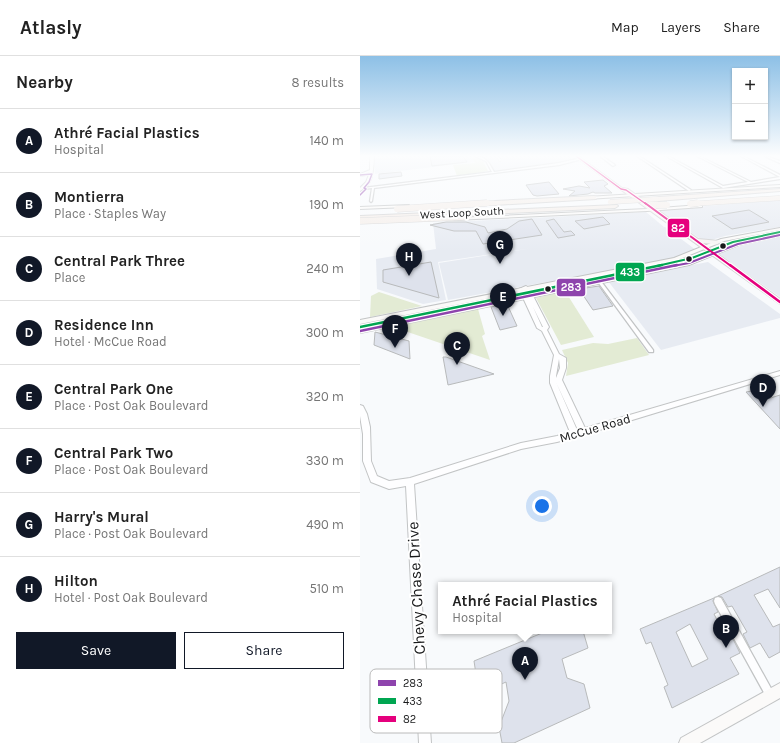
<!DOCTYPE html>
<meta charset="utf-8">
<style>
body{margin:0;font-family:Karla,sans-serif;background:#f2f2f2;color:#222}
.controls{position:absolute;right:12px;top:12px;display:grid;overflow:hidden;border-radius:0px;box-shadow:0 1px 3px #0004}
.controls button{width:36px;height:36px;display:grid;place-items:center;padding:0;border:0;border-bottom:1px solid #e0e0e0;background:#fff;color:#222;font:20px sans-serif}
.you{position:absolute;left:182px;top:450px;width:14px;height:14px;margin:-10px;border:3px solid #fff;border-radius:50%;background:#1a73e8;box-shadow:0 0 0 6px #1a73e833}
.badge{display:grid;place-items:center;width:26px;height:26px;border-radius:50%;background:#111827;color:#fff;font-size:13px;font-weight:700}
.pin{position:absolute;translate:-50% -33px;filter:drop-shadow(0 1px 2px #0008)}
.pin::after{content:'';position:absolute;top:21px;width:14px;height:12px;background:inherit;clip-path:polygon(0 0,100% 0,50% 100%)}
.popup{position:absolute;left:78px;top:526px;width:174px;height:52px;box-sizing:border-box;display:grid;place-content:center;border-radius:0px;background:#fff;filter:drop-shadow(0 1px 3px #0005);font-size:13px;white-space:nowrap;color:#767676}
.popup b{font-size:15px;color:#222}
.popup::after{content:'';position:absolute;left:50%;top:100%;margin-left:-8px;border:8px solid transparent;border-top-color:#fff}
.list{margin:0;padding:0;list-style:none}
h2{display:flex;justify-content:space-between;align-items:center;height:52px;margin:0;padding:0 16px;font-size:17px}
h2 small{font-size:13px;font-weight:400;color:#767676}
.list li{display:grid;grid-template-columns:26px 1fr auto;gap:12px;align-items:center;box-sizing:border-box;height:64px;padding:0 16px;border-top:1px solid #e0e0e0}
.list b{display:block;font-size:15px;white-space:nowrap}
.list p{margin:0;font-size:13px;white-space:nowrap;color:#767676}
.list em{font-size:13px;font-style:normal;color:#767676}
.actions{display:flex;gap:8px;padding:12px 16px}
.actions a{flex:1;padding:9px 0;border:1px solid #111827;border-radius:0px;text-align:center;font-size:14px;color:#111827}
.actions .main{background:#111827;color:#fff}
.map{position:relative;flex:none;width:420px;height:687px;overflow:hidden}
header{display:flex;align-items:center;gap:24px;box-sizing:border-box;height:56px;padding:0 20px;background:#fff;border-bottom:1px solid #e0e0e0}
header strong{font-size:19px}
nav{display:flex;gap:22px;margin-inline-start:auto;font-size:14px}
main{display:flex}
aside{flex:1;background:#fff}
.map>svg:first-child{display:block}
.built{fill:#e7ebf2}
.green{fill:#e3ebd4}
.building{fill:#dee2ec;stroke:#b8babb;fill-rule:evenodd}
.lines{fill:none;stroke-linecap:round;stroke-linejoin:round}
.pedestrian-casing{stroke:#c2c4c5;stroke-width:3}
.minor-casing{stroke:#c2c4c5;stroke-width:2.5}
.tertiary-casing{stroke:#c2c4c5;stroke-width:2}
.secondary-casing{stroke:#c2c4c5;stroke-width:2}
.primary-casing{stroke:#d3d4d5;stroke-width:2}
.motorway-casing{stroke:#d3d4d5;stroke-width:2}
.pedestrian{stroke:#fefeff;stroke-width:2}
.minor{fill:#fefeff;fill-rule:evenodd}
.tertiary{fill:#fefeff;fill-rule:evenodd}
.secondary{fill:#fbfaf9;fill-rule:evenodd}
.primary{fill:#f8f5f4;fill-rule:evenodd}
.motorway{fill:#f5efeb;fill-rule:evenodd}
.motorway-bridge-far1-casing{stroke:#d3d4d5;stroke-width:5.5;stroke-linecap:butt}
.motorway-bridge-casing{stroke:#d3d4d5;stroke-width:7;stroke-linecap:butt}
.motorway-bridge-far1{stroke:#f5efeb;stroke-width:4.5}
.motorway-bridge{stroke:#f5efeb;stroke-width:6}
.bus-1-far2-casing{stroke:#fff;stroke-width:3}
.bus-1-far1-casing{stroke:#fff;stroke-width:4}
.bus-1-casing{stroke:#fff;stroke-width:5}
.bus-2-far1-casing{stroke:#fff;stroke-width:4}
.bus-2-casing{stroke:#fff;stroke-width:5}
.bus-3-far2-casing{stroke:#fff;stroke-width:3}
.bus-3-far1-casing{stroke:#fff;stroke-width:4}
.bus-3-casing{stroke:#fff;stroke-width:5}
.bus-1-far2{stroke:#8e44ad;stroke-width:1.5}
.bus-1-far1{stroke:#8e44ad;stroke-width:2}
.bus-1{stroke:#8e44ad;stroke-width:2.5}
.bus-2-far1{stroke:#00a651;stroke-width:2}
.bus-2{stroke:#00a651;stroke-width:2.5}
.bus-3-far2{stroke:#e5007d;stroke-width:1.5}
.bus-3-far1{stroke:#e5007d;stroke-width:2}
.bus-3{stroke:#e5007d;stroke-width:2.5}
.bus-dot{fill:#18191a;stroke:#fff;stroke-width:1.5}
.labels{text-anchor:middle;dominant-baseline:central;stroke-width:4;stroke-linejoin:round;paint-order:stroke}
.far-street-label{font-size:11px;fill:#18191a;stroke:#fff}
.street-label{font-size:13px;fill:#18191a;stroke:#fff}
.near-street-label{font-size:16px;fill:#18191a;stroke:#fff}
.key{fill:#fff;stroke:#bababa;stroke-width:1}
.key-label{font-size:11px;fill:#18191a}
.line-badge{stroke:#fff;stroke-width:1.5}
.badge-label{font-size:11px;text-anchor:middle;font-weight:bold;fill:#fff}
</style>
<header>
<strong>Atlasly</strong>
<nav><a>Map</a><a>Layers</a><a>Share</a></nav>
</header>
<main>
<aside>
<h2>Nearby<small>8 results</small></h2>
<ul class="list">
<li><span class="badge">A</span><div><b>Athré Facial Plastics</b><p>Hospital</p></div><em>140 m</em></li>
<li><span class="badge">B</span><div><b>Montierra</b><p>Place · Staples Way</p></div><em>190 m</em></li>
<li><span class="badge">C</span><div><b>Central Park Three</b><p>Place</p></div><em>240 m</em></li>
<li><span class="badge">D</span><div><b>Residence Inn</b><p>Hotel · McCue Road</p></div><em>300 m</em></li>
<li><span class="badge">E</span><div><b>Central Park One</b><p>Place · Post Oak Boulevard</p></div><em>320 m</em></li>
<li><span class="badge">F</span><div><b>Central Park Two</b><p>Place · Post Oak Boulevard</p></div><em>330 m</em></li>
<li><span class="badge">G</span><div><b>Harry's Mural</b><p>Place · Post Oak Boulevard</p></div><em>490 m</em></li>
<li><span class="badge">H</span><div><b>Hilton</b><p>Hotel · Post Oak Boulevard</p></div><em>510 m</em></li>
</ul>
<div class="actions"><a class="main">Save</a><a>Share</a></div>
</aside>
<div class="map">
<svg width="420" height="687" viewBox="0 0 420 687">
<rect width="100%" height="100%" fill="#f8fafc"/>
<g class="built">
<path d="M 16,100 L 111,100 L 115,106 L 15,118 L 14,103 L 21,102 L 16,101 Z"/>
<path d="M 118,100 L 210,100 L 215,104 L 133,115 L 127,105 Z"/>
<path d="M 420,144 L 420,171 L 365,180 L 348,185 L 342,184 L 298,154 Z"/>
<path d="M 286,156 L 304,171 L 297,172 L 305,171 L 336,194 L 313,202 L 297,206 L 88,244 L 79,207 L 173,192 L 78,206 L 86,244 L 63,248 L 17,233 L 16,203 L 76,193 L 73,167 Z"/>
<path d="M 420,181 L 420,241 L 359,198 L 381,190 Z"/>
<path d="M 348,206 L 420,258 L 420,262 L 301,294 L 248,225 Z"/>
</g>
<g class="green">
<path d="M 111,100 L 123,105 L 128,115 L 97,120 L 93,109 L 115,107 Z"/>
<path d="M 205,235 L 234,281 L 201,289 L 176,242 Z"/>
<path d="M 19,236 L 62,250 L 10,261 L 11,240 Z"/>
<path d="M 118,253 L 125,278 L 122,280 L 130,304 L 33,271 Z"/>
<path d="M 277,282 L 289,299 L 206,320 L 208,307 L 202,294 L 233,287 L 248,288 Z"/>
</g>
<g class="building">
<path d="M 70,100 L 103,100 L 107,106 L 72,110 Z"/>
<path d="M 41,116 L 42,120 L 19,123 L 19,118 Z"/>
<path d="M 243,124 L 248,128 L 244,130 L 252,137 L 235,137 L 233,136 L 228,138 L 209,140 L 215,135 L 203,133 L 219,130 L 230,132 L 224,126 Z"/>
<path d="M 189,126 L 199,138 L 177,140 L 173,139 L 166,129 Z"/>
<path d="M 389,154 L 409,166 L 372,173 L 352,160 Z"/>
<path d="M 243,161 L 250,168 L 224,173 L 215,165 Z"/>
<path d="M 172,163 L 182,179 L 123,188 L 116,175 L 94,175 L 70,169 L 86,166 L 106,166 L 125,171 L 128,177 L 147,173 L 159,165 Z"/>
<path d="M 194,163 L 204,176 L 211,175 L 215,179 L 198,182 L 186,165 Z"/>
<path d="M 71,206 L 79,242 L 23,226 L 23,214 Z"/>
<path d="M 239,230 L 253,250 L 233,254 L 219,233 Z"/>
<path d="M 147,248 L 157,270 L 140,274 L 131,251 Z"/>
<path d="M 15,276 L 49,285 L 50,303 L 14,289 Z"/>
<path d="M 83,301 L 86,301 L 134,318 L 88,329 Z"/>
<path d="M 392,335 L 401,345 L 420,339 L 420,373 L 386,336 Z"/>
<path d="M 420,511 L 420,552 L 408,533 L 394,539 L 413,571 L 420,568 L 420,596 L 409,602 L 400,587 L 390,592 L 383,578 L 387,576 L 372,550 L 368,551 L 362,541 L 358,540 Z"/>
<path d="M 354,542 L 353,545 L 358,556 L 354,558 L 368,585 L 373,583 L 380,597 L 370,602 L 379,618 L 312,652 L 304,631 L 308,629 L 291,586 L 286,588 L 280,573 ZM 330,568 L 348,603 L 332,611 L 316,576 Z"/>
<path d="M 187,575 L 223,575 L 228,592 L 202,603 L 207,622 L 224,628 L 230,652 L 154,687 L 142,687 L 139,671 L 149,645 L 146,626 L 119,638 L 114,605 Z"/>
</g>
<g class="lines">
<g class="pedestrian-casing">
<path id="pedestrian" d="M 137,100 L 140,104"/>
</g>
<g class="minor-casing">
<g id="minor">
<path d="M 115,100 C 126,100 129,107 134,116 L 199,107 L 221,102 L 222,103 L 199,109 L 14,132 L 12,145 L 11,146 L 10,145 L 12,132 L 4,133 L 3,132 L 132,116 L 126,105 Z"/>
<path d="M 240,100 L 242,100 L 255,109 L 253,110 Z"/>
<path d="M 277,100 L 279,100 L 331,134 L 329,135 Z"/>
<path d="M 306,100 L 308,100 L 363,130 L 388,126 L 337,100 L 339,100 L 391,126 L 420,121 L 420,123 L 363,132 Z"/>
<path d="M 381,100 L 383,100 L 420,119 L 420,121 Z"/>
<path d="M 404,100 L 406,100 L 420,105 L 420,107 Z"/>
<path d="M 238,224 L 240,224 L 293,294 L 293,296 L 289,296 L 238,226 Z"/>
<path d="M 358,541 L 361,542 L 413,636 L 415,639 L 413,642 L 410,644 L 407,642 L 355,548 L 354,545 L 355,542 Z"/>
</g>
</g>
<g class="tertiary-casing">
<g id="tertiary">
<path d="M 12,116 L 12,118 L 0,120 L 0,118 Z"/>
<path d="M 166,230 L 169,232 L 189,271 L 187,274 L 199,298 L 206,302 L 206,312 L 202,324 L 225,372 L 420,315 L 420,319 L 223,379 L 197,386 L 161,393 L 54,428 L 71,687 L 59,687 L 46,430 L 29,433 L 11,426 L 3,405 L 3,378 L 0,360 L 0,349 L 3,350 L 7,358 L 10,371 L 11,405 L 17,420 L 29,425 L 50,422 L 161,387 L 197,380 L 210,376 L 190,327 L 190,320 L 194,299 L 182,275 L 177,272 L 159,233 ZM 173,251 L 183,271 L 182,271 ZM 199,303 L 200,312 L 196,322 L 196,320 ZM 196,326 L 218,374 L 217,374 Z"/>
</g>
</g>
<g class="secondary-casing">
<g id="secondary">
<path d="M 10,100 L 14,100 C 13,114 14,128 0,135 L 0,132 L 6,126 L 10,116 L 2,119 L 0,118 L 10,114 Z"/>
<path d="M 420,129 L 420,131 L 227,143 L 225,142 L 227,141 Z"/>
<path d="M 49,149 L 49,150 L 47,151 L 0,153 L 0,151 Z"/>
<path d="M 340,149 L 342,149 L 342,151 L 287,155 L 94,164 L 92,163 L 94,162 L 287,153 Z"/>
<path d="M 420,172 L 420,174 L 364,185 L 315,205 L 0,268 L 0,264 L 314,202 L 361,183 Z"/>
<path d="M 420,178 L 420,180 L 379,189 L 329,209 L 0,277 L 0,273 L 328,206 L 376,187 Z"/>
<path d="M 420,627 L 420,642 L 340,687 L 319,687 L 321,682 Z"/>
</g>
</g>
<g class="primary-casing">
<path id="primary" d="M 214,100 L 218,100 L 262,132 L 268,133 L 338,183 L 359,185 L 360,186 L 357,188 L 342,187 L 420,243 L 420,248 Z"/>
</g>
<g class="motorway-casing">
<g id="motorway">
<path d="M 420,133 L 420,135 L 298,145 L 295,143 L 298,141 Z"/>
<path d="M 234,140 L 236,141 L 236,143 L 135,149 L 132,147 L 135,145 Z"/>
<path d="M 257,149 L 258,150 L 255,152 L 0,164 L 0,160 Z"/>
</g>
</g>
<use href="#pedestrian" class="pedestrian"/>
<use href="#minor" class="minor"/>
<use href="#tertiary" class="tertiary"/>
<use href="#secondary" class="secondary"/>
<use href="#primary" class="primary"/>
<use href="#motorway" class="motorway"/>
<g class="motorway-bridge-far1-casing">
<g id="motorway-bridge-far1">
<path d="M 250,146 L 298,143"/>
<path d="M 111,148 L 135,147"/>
<path d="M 330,148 L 420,142"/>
</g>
</g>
<g class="motorway-bridge-casing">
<g id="motorway-bridge">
<path d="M 330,148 L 338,147"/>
<path d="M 290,149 L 307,149"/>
<path d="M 37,153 L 127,147"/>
<path d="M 0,165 L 102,161"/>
</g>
</g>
<use href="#motorway-bridge-far1" class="motorway-bridge-far1"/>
<use href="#motorway-bridge" class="motorway-bridge"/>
<g class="bus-1-far2-casing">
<path id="bus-1-far2" d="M 0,119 L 12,118 L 9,126 L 4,132 L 6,133 L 0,139"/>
</g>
<g class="bus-1-far1-casing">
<path id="bus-1-far1" d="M 313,210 L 329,207 L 378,188 L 420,179"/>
</g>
<g class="bus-1-casing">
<path id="bus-1" d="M 0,275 L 317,209"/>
</g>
<g class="bus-2-far1-casing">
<path id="bus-2-far1" d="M 297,210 L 332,202 L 373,186 L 420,176"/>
</g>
<g class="bus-2-casing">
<path id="bus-2" d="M 0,271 L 302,209"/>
</g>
<g class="bus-3-far2-casing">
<path id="bus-3-far2" d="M 216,100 L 261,133 L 266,134 L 286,148"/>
</g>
<g class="bus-3-far1-casing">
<path id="bus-3-far1" d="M 285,147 L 371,210"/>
</g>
<g class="bus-3-casing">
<path id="bus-3" d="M 370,209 L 420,246"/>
</g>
<use href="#bus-1-far2" class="bus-1-far2"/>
<use href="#bus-1-far1" class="bus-1-far1"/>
<use href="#bus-1" class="bus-1"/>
<use href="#bus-2-far1" class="bus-2-far1"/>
<use href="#bus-2" class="bus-2"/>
<use href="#bus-3-far2" class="bus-3-far2"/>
<use href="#bus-3-far1" class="bus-3-far1"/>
<use href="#bus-3" class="bus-3"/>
</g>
<linearGradient id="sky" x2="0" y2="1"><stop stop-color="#8dc0e6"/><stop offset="0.51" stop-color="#fcfdfe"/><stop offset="1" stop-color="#fcfdfe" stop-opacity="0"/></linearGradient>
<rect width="420" height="196" fill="url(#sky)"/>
<g class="bus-dot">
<circle cx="363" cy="190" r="3.5"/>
<circle cx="329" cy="203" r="3.5"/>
<circle cx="188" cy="233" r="3.5"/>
</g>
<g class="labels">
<g class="far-street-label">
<text transform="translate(102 157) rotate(-3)">West Loop South</text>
</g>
<g class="street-label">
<text transform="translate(235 372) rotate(-16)">McCue Road</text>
</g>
<g class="near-street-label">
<text transform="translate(56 532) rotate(-93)">Chevy Chase Drive</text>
</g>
</g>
<rect x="10" y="613" width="132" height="64" rx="6" class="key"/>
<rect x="18" y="624" width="18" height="6" fill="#8e44ad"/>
<rect x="18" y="642" width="18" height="6" fill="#00a651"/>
<rect x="18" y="660" width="18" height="6" fill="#e5007d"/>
<g class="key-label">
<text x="43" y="631">283</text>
<text x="43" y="649">433</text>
<text x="43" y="667">82</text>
</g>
<g class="line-badge">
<rect x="307" y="162" width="23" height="20" rx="4" fill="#e5007d"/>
<rect x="255" y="206" width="30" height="20" rx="4" fill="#00a651"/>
<rect x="196" y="222" width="30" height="19" rx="4" fill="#8e44ad"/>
</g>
<g class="badge-label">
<text x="318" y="176">82</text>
<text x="270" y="220">433</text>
<text x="211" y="235">283</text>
</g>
</svg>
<div class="controls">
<button>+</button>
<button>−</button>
</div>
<div class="you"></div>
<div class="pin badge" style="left:165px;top:624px">A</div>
<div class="popup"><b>Athré Facial Plastics</b>Hospital</div>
<div class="pin badge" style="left:366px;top:592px">B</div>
<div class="pin badge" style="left:97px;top:309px">C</div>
<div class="pin badge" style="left:403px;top:351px">D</div>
<div class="pin badge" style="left:143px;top:260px">E</div>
<div class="pin badge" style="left:35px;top:292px">F</div>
<div class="pin badge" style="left:140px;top:208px">G</div>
<div class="pin badge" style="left:49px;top:220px">H</div>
</div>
</main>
